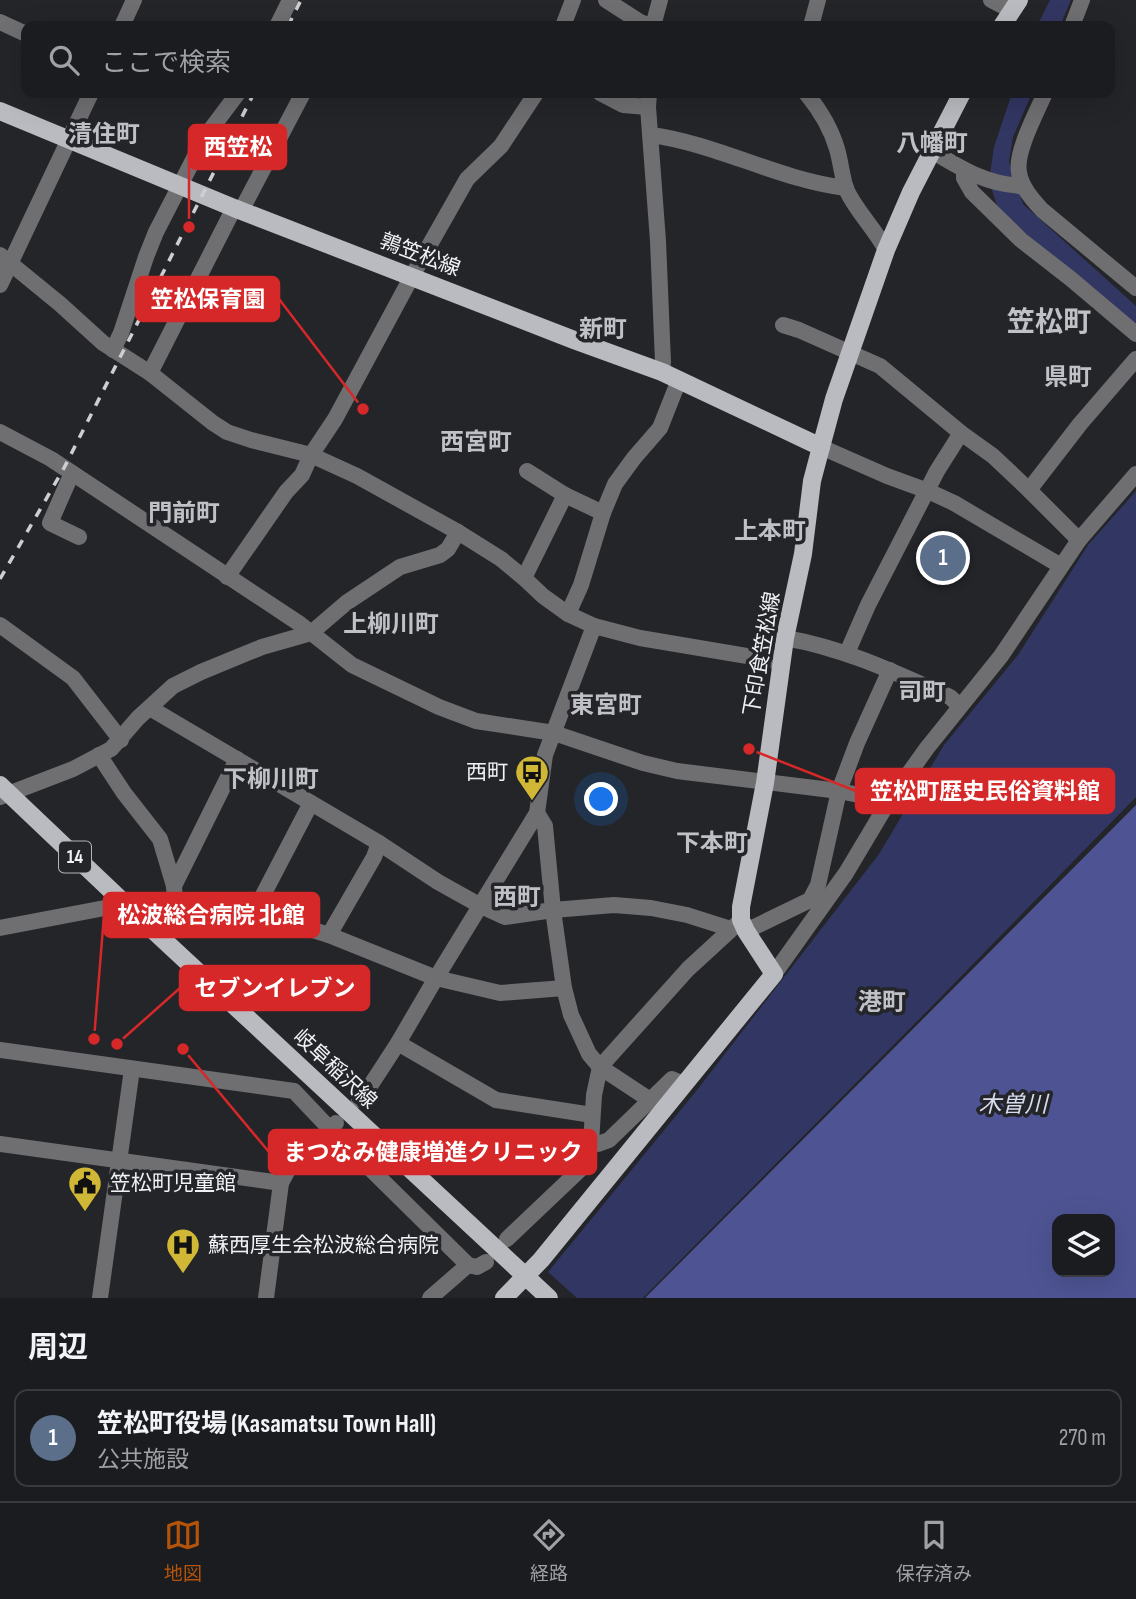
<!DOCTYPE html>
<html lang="ja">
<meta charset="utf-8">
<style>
body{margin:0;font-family:"Sofia Sans Condensed","Noto Sans JP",sans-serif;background:#242528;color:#f1f3f6}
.controls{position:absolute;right:21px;bottom:21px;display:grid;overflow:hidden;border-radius:14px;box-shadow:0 7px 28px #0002}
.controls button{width:63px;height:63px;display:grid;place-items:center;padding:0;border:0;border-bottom:2px solid #393a3d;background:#1b1c1f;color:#f1f3f6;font:35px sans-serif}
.you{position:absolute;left:602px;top:800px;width:24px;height:24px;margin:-18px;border:5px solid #fff;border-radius:50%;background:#1a73e8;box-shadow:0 0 0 10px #1a73e833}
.badge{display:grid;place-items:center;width:46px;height:46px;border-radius:50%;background:#b45309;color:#fff;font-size:23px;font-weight:700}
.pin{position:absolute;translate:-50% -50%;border:4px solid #fff;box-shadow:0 2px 7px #0006}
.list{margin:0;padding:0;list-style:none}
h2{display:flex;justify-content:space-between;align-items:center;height:91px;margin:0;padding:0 28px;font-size:30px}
h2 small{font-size:23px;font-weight:400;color:#a0a1a4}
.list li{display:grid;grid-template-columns:46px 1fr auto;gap:21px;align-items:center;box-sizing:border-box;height:98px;margin:0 14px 14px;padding:0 14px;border:2px solid #393a3d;border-radius:14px}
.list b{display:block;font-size:26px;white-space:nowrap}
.list p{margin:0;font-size:23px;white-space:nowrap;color:#a0a1a4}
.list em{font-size:23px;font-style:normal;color:#a0a1a4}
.icon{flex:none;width:38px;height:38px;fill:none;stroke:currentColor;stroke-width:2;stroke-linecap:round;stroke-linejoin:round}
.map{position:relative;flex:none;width:1136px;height:1298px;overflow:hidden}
.search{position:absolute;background:#1b1c1f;box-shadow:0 7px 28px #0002;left:21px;right:21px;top:21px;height:77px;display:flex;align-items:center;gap:18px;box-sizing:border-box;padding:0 24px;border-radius:14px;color:#a0a1a4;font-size:26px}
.sheet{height:203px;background:#1b1c1f}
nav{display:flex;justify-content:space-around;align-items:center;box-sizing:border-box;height:98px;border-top:2px solid #393a3d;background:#1b1c1f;font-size:19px;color:#a0a1a4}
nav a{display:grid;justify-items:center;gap:4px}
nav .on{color:#b45309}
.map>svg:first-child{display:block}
.green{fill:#323662}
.water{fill:#4e5493;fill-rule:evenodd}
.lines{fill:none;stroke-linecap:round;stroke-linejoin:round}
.minor{stroke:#6f6f72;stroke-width:16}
.major{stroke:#babbc0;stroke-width:18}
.rail{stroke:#cdced1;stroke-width:3.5;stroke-dasharray:9 9;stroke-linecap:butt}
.labels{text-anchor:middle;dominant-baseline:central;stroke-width:7;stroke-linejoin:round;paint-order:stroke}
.shield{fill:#242529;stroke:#b4b4b8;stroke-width:2}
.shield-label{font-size:19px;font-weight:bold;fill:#f1f2f5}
.street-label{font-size:21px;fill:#f1f2f5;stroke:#242529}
.poi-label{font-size:21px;fill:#f1f2f5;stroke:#242529;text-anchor:start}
.water-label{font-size:23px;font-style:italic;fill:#d7dbee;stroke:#242529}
.quarter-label{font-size:24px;font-weight:bold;fill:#c0c1c7;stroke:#242529}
.district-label{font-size:28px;font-weight:bold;fill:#c0c1c7;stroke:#242529}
.leader{fill:none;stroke:#d62828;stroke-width:2.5}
.callout-dot{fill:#d62828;stroke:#242529;stroke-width:2.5}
.callout{fill:#d62828;stroke:#d62828;stroke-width:2.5}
.callout-label{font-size:23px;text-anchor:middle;font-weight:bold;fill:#fff}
</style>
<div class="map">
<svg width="1136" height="1298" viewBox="0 0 1136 1298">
<rect width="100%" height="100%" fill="#242529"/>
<g class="green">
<path d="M 1050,0 L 1071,0 L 1060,26 L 1037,26 Z"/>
<path d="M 1012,93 L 1032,93 L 1013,137 L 1009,162 L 1023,204 L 1136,306 L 1136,327 L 1065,265 L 999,212 L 989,181 L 994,147 Z"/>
<path d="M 1136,491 L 1136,797 L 940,998 L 643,1298 L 577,1298 L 548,1272 L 697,1090 L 879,854 L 944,745 L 1018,655 L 1088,545 Z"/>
</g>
<path class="water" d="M 1136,805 L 1136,1298 L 646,1298 L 646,1297 ZM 1057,1219 L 1110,1219 L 1110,1272 L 1057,1272 Z"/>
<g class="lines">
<g class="minor">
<path d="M 606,0 L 640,22 L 652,26"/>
<path d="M 991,0 L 1012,11"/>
<path d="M 0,22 L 26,34"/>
<path d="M 122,26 L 134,0"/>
<path d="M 277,26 L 290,0"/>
<path d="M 563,26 L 573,0"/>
<path d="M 653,26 L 660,0"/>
<path d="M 811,26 L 818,0"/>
<path d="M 1072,26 L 1082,0"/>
<path d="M 600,93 L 623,105 L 648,107"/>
<path d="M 649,93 L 648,107 L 658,241 L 663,362 L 662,372"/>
<path d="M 806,93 C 819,109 831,128 837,149 C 841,162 842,179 847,191 C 857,212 875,229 886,250"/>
<path d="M 1045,93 C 1037,112 1015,152 1019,172 C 1021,187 1033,200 1042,210 L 1136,288"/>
<path d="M 651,135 C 718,144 779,180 846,188"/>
<path d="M 932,151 C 962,169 987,185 1023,186"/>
<path d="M 964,170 L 964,178 L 972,192 L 1021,240 L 1071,279 L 1136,334"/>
<path d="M 241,211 L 303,93"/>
<path d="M 0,255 L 60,304 L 103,343 L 150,373 L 213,423 L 227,432 L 251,440 L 311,455 L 357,476 L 458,532 L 501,559 L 524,578 L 543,596 L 568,614 L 594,626 L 640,638 L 782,662"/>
<path d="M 0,285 L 91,93"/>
<path d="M 783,325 L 799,330 L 880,366 L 961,433 L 993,456 L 1029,490 L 1079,540"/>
<path d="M 113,350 L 121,333 L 146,257 L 156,232 L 205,137 L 238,93"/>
<path d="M 150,373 L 234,208"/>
<path d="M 0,432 L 51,459 L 300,624 L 352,665 L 439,707 L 476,721 L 554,733 L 643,763 L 677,771 L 839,791 L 889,801"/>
<path d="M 821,447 L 887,476 L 928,491 L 954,503 L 1061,566"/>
<path d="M 527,471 L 565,495 L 603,513"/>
<path d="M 72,473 L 50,523 L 79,537"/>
<path d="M 1029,490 L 1080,424 L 1136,359"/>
<path d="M 227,577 L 286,492 L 302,475 L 311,455 L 335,419 L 412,276 L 467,179 L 501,146 L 536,93"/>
<path d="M 524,578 L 565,495"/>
<path d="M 568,614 L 581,585 L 603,513 L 615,484 L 634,458 L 660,428 L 679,380"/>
<path d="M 0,625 L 73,678 L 121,740"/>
<path d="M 785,638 C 844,648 896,673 950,697 L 960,706"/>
<path d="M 847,653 L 868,605 L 937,471 L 961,433"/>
<path d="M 150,708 L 379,843 L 438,882 L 481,906 L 505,917 L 553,910 L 614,905 L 651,908 L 687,915 L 731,929"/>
<path d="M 99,755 L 124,793 L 160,839 L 174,886 L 176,918"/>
<path d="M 0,797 L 73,769 L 111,749 L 138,718 L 173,686 L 201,672 L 262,647 L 311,633 L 346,603 L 400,567 L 440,555 L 448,549 L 458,532"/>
<path d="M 537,813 L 545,826 L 553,910 L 564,988 L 571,1015 L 589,1054 L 600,1067 L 650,1100"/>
<path d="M 174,886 L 237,759"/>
<path d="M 250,920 L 311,803"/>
<path d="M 0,928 L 110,907 L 122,901"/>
<path d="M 150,928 L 176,918 L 250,920 L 297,925 L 329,935 L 436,978 L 500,993 L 564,988"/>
<path d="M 746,931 L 810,900 L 818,885 L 839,791 L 857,743 L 890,670"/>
<path d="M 329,935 L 374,857 L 379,843"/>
<path d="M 774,974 L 846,873 L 889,801 L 927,748 L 1001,656 L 1079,540 L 1136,474"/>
<path d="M 398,1043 L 496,1100 L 592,1115"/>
<path d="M 0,1050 L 294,1091 L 330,1129 L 468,1265 L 477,1267 L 486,1262"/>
<path d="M 359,1100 L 372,1083 L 398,1043 L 436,978 L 537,813 L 545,755 L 594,626"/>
<path d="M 591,1143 L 598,1144 L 609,1140 L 672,1079 L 683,1084"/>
<path d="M 0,1144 L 281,1183"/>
<path d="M 507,1239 L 587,1163 L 591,1143 L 594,1095 L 600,1067 L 688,969 L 737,924"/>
<path d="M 100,1298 L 132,1069"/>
<path d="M 266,1298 L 281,1183 L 289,1168 L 336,1123"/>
<path d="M 430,1298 L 468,1265"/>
</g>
<g class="major">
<path d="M 1002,26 L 1019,0"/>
<path d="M 0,111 L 234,208 L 574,340 L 662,372 L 821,447"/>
<path d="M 0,785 L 141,919 L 549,1298"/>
<path d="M 504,1298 L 541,1260 L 774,974 L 746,931 L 741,920 L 741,907 L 765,783 L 785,638 L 803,554 L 812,481 L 821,447 L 834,399 L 886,250 L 911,192 L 962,93"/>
</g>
<g class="rail">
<path d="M 288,26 L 301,0"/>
<path d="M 0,579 L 64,468 L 254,93"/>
</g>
</g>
<defs>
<g id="bus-pin" transform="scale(1.75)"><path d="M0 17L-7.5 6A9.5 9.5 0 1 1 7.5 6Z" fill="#d1b736" stroke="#242529"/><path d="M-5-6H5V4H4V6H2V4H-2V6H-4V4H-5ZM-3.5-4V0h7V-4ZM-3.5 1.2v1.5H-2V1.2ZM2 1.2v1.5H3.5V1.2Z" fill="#111"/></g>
<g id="civic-pin" transform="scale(1.75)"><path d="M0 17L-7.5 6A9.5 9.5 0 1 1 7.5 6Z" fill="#d1b736" stroke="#242529"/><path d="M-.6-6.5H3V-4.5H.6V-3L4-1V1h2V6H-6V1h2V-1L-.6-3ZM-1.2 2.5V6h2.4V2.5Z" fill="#111"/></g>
<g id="hospital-pin" transform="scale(1.75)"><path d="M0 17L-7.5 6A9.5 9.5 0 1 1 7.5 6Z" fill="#d1b736" stroke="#242529"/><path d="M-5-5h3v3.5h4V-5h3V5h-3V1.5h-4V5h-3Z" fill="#111"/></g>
</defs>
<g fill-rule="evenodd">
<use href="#bus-pin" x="532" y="772"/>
<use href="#civic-pin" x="85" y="1183"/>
<use href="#hospital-pin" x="183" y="1245"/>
</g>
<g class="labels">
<rect class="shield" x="59" y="841.5" width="32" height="31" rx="5"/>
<g class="shield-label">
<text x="75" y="857">14</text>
</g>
<g class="street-label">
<text transform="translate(420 255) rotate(21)">鶉笠松線</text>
<text transform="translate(762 654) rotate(-80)">下印食笠松線</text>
<text transform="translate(335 1069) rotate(43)">岐阜稲沢線</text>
</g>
<g class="poi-label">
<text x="508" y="772" text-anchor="end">西町</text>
<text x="110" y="1183">笠松町児童館</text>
<text x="208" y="1245">蘇西厚生会松波総合病院</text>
</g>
<g class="water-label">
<text x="1013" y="1105">木曽川</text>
</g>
<g class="quarter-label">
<text x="104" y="134">清住町</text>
<text x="932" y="143">八幡町</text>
<text x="603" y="329">新町</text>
<text x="1068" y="377">県町</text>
<text x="476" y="442">西宮町</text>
<text x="184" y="513">門前町</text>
<text x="770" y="531">上本町</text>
<text x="391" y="624">上柳川町</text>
<text x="922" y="692">司町</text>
<text x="606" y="705">東宮町</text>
<text x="271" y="779">下柳川町</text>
<text x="712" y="843">下本町</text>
<text x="517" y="897">西町</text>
<text x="882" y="1002">港町</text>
</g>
<g class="district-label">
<text x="1049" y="322">笠松町</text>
</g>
</g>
<path class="leader" d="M189 227L189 147M363 409L279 299M749 749L856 791M94 1039L104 915M117 1044L180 988M183 1049L269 1152"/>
<g class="callout-dot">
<circle cx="189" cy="227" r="7"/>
<circle cx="363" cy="409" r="7"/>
<circle cx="749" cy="749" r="7"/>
<circle cx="94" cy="1039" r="7"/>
<circle cx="117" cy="1044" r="7"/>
<circle cx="183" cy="1049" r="7"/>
</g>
<g class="callout">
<rect x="189" y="125" width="97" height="44" rx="7"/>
<rect x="136" y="277" width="143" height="44" rx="7"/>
<rect x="856" y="769" width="258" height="44" rx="7"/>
<rect x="104" y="893" width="215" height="44" rx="7"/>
<rect x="180" y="966" width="189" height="44" rx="7"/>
<rect x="269" y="1130" width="327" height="44" rx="7"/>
</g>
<g class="callout-label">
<text x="238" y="155">西笠松</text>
<text x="208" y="307">笠松保育園</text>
<text x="985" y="799">笠松町歴史民俗資料館</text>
<text x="211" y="923">松波総合病院 北館</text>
<text x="275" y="996">セブンイレブン</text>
<text x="433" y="1160">まつなみ健康増進クリニック</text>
</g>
</svg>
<div class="controls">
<button><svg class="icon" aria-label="layers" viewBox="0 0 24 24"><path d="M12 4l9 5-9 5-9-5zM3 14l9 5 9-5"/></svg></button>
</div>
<div class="you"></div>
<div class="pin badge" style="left:943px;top:558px;background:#5c6f8a">1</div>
<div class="search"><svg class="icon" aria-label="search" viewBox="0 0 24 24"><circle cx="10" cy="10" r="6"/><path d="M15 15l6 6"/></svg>ここで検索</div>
</div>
<section class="sheet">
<h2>周辺<small></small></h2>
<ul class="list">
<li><span class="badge" style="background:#5c6f8a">1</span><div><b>笠松町役場 (Kasamatsu Town Hall)</b><p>公共施設</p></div><em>270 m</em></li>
</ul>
</section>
<nav>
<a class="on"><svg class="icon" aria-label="map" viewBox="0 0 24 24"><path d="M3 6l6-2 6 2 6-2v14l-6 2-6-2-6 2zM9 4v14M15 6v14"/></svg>地図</a>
<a><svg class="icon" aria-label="directions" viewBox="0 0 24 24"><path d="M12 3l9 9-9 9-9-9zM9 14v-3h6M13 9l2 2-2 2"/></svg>経路</a>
<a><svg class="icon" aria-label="saved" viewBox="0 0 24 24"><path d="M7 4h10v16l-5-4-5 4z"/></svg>保存済み</a>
</nav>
